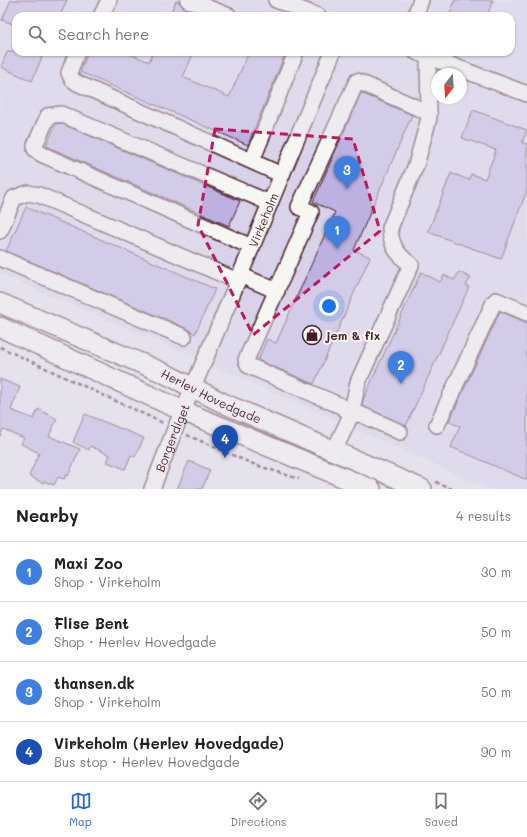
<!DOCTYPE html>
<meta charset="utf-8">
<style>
body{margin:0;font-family:Mali,sans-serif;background:#f6f6f6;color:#222}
.compass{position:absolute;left:431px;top:68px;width:36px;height:36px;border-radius:50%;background:#fff;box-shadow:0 1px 3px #0004;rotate:197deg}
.you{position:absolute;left:329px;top:306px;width:14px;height:14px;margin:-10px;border:3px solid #fff;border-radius:50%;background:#1a73e8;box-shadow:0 0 0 6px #1a73e833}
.badge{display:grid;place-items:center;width:26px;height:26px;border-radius:50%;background:#2563eb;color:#fff;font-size:13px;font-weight:700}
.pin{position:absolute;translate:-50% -33px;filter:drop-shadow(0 1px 2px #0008)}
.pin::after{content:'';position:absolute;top:21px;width:14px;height:12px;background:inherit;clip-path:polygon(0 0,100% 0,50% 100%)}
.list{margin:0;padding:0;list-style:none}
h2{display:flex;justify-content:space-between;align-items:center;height:52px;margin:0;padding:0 16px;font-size:17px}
h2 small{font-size:13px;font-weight:400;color:#767676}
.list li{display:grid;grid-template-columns:26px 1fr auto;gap:12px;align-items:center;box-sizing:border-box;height:60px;padding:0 16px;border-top:1px solid #e0e0e0}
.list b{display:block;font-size:15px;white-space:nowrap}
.list p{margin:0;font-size:13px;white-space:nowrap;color:#767676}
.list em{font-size:13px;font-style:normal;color:#767676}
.icon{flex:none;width:22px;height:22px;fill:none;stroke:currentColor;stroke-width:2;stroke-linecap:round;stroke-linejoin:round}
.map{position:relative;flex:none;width:527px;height:489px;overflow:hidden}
.search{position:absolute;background:#fff;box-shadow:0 1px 3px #0004;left:12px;right:12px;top:12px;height:44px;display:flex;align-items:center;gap:10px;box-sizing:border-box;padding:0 14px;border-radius:12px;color:#767676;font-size:15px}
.sheet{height:292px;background:#fff}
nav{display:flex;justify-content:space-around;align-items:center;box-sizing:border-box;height:56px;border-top:1px solid #e0e0e0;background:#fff;font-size:11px;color:#767676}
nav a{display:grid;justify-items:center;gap:2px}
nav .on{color:#2563eb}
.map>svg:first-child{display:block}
.built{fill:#d9d3ea;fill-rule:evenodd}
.building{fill:#bdb1e2;stroke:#4a1f2b}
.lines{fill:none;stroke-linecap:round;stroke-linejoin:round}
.minor-casing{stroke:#4a1f2b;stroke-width:18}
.major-casing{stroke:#4a1f2b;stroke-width:22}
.path{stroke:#4a1f2b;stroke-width:2.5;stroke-dasharray:4 3;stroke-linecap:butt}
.minor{stroke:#f6f6f2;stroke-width:15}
.major{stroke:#f6f6f2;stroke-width:19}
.marked{fill:none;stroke:#c2185b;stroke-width:3;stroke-dasharray:8 5;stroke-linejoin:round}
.labels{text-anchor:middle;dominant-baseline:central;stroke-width:4;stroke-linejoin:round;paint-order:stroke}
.street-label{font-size:12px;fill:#4a1f2b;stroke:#f6f6f2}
.poi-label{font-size:12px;font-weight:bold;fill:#4a1f2b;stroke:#f6f6f2;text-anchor:start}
</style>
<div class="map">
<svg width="527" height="489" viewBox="0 0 527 489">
<rect width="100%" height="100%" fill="#e5e1ed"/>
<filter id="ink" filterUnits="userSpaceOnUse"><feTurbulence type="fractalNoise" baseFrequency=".025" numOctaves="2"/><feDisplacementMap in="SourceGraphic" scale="8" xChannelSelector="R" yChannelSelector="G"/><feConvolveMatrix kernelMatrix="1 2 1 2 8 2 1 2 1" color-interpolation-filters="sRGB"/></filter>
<g filter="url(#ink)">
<path class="built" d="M 0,0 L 527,0 L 527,489 L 489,489 L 181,351 L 0,274 ZM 16,16 L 511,16 L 511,52 L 16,52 ZM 437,74 L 461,74 L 461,98 L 437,98 Z"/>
<g class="building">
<path d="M 11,0 L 67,0 L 60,16 L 16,16 L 16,25 L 2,20 Z"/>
<path d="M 455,0 L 493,0 L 487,16 L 449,16 Z"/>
<path d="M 176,1 L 179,2 L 184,8 L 204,16 L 169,16 Z"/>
<path d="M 7,52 L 44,52 L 32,81 L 1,67 Z"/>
<path d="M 88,52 L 126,52 L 149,62 L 153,52 L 194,52 L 183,77 L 229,97 L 249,52 L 286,52 L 248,145 L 80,72 Z"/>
<path d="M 361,93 L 412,115 L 354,250 L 370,257 L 314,384 L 258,360 L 267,339 L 276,343 L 335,212 L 313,202 Z"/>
<path d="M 473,110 L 527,130 L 522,143 L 527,144 L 527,190 L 501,259 L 428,232 L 451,173 L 469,180 L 471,174 L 485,179 L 496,150 L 462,138 Z"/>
<path d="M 60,123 L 240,201 L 229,226 L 46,146 L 56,124 Z"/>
<path d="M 26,207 L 215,289 L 195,334 L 188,329 L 6,251 Z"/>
<path d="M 421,272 L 440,282 L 444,275 L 454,280 L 459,272 L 471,278 L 466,285 L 469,287 L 406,426 L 362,406 L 363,400 Z"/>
<path d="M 500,311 L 527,323 L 527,480 L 451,447 L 460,426 L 449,422 Z"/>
<path d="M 0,379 L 20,387 L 11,410 L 34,419 L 38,409 L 57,419 L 49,436 L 80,449 L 68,476 L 66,475 L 64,479 L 58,477 L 54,485 L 44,481 L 43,483 L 29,476 L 39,453 L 21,444 L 24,438 L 3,429 L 0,436 Z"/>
<path d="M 85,414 L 144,438 L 135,457 L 131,455 L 125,469 L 107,462 L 110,455 L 90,446 L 89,450 L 73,442 Z"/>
<path d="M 189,461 L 210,470 L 202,489 L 177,489 Z"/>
</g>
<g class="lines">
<g class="minor-casing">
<g id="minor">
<path d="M 188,0 L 229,16"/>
<path d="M 276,0 L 318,16"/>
<path d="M 101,16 L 109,0"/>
<path d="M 415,16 L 421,0"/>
<path d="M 77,52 L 69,73 L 72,79 L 77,83 L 282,175"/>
<path d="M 416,52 L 527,94"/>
<path d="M 252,161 L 296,52"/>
<path d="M 0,231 L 14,198 L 28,193 L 39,195 L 238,281"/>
<path d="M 252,247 L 41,154 L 35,149 L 35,145 L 48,116 L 61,114 L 270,203"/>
<path d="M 0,258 L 184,337"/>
<path d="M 240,275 L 277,291"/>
<path d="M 351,415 L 349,412 L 341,406 L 249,366 L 246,360 L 311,212 L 299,207 L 357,81 L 429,113"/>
<path d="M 351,415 L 358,382 L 411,265 C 397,254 391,246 390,228 L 416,165 L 429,118 L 428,56"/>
<path d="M 437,425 L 494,302 L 496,300 L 527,313"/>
<path d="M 334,451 L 351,415 L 360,414 L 400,432"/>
<path id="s1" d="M 152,489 L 175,429 L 206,357 L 333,52"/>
</g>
</g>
<g class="major-casing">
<g id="major">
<path id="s2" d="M 0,303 L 166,374 L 223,403 L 422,489"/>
<path d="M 0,327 L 183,411 L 371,489"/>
</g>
</g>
<g class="path">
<path d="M 0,347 L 163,423"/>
<path d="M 187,435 L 253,464 L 299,479"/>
<path d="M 436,482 L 452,489"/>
</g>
<use href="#minor" class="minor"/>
<use href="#major" class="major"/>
</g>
</g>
<path d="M0 0H527V489H0ZM 215,129 L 353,139 L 380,231 L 253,335 L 198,225 Z" fill="#e5e1ed" fill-opacity=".55" fill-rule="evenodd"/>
<path class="marked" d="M 215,129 L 353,139 L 380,231 L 253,335 L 198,225 Z"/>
<defs>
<g id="shop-ring" transform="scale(1)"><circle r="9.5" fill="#f6f6f2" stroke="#4a1f2b" stroke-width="1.5"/><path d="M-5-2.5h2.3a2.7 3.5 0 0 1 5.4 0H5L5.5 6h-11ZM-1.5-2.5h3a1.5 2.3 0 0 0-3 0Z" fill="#4a1f2b"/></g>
</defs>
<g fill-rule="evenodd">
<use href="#shop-ring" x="312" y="335"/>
</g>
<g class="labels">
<g class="street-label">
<text stroke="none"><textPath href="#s1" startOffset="291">Virkeholm</textPath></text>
<text stroke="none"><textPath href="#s2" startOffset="231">Herlev Hovedgade</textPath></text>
<text stroke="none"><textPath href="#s1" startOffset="55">Borgerdiget</textPath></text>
</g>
<g class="poi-label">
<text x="326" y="335">jem &amp; fix</text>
</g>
</g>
</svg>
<svg class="compass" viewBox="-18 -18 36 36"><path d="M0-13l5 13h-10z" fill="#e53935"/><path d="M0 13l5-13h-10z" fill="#767676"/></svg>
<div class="you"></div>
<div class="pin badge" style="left:337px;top:249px;background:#3f7fe0">1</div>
<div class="pin badge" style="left:401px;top:384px;background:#3f7fe0">2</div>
<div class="pin badge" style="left:347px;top:189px;background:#3f7fe0">3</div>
<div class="pin badge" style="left:225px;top:458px;background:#1a4fb4">4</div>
<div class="search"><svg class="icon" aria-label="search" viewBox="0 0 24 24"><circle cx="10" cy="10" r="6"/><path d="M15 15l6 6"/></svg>Search here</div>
</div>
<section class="sheet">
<h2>Nearby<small>4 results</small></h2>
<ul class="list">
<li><span class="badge" style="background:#3f7fe0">1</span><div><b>Maxi Zoo</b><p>Shop · Virkeholm</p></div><em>30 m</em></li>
<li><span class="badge" style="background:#3f7fe0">2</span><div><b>Flise Bent</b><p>Shop · Herlev Hovedgade</p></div><em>50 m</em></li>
<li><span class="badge" style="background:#3f7fe0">3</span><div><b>thansen.dk</b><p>Shop · Virkeholm</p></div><em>50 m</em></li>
<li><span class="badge" style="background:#1a4fb4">4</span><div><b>Virkeholm (Herlev Hovedgade)</b><p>Bus stop · Herlev Hovedgade</p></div><em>90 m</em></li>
</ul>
</section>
<nav>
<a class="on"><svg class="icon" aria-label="map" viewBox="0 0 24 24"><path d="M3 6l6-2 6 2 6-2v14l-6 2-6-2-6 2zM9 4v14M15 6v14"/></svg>Map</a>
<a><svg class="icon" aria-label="directions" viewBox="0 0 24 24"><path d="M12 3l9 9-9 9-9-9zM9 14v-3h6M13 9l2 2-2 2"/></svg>Directions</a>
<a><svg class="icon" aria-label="saved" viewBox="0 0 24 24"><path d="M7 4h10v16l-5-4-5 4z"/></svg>Saved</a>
</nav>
